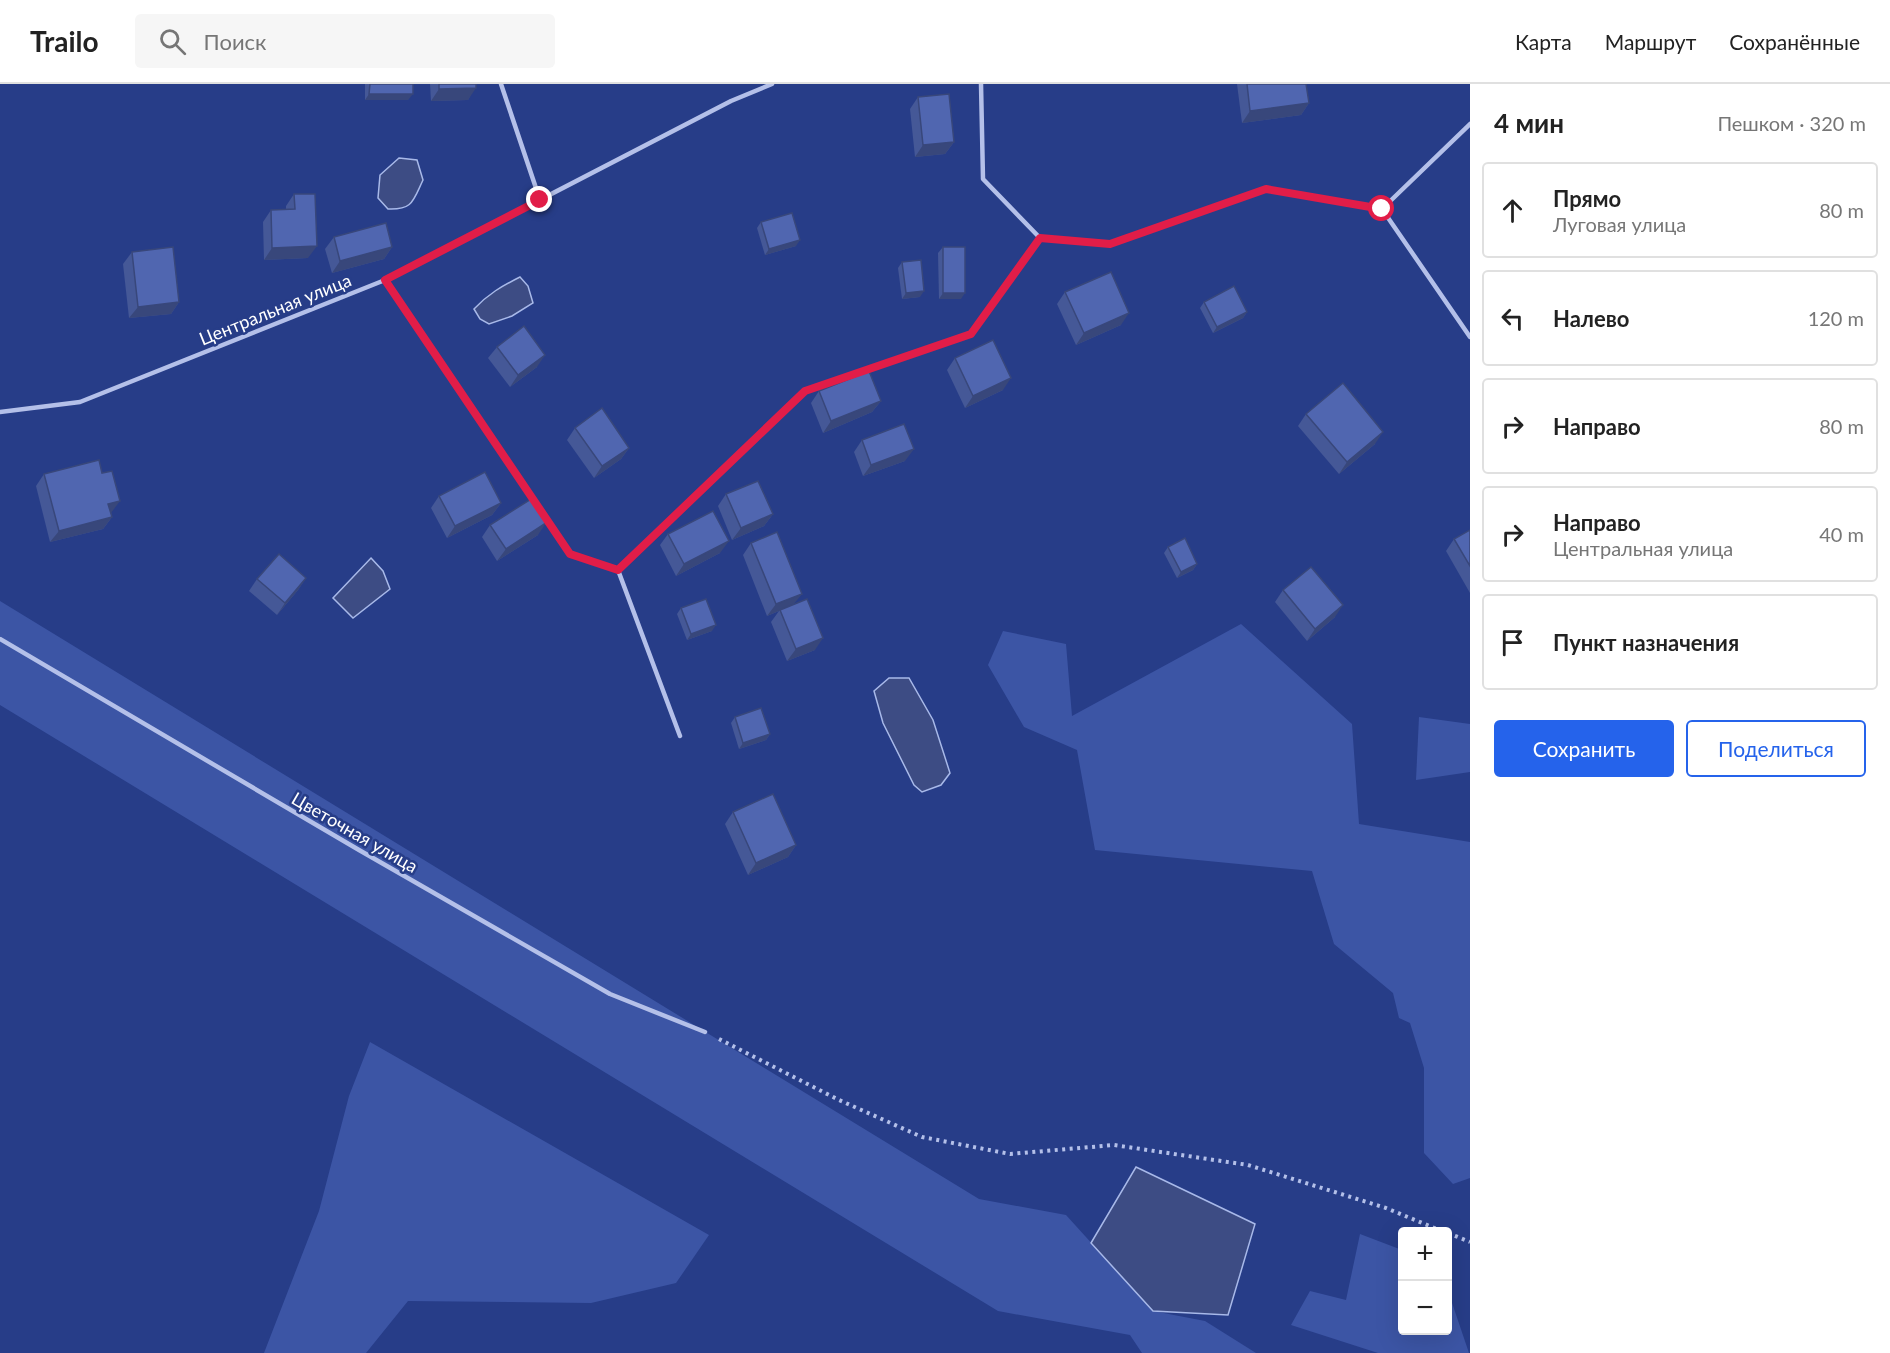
<!DOCTYPE html>
<html lang="ru">
<meta charset="utf-8">
<style>
body{margin:0;font-family:Lato,sans-serif;background:#f6f6f6;color:#222}
.controls{position:absolute;right:18px;bottom:18px;display:grid;overflow:hidden;border-radius:6px;box-shadow:0 6px 24px #0002}
.controls button{width:54px;height:54px;display:grid;place-items:center;padding:0;border:0;border-bottom:2px solid #e0e0e0;background:#fff;color:#222;font:30px sans-serif}
.stop{position:absolute;width:18px;height:18px;margin:-14px;border:4px solid #e11d48;border-radius:50%;background:#fff}
.stop.end{background:#e11d48;border-color:#fff;box-shadow:0 2px 6px #0008}
.list{margin:0;padding:0;list-style:none}
h2{display:flex;justify-content:space-between;align-items:center;height:78px;margin:0;padding:0 24px;font-size:26px}
h2 small{font-size:20px;font-weight:400;color:#767676}
.list li{display:grid;grid-template-columns:39px 1fr auto;gap:18px;align-items:center;box-sizing:border-box;height:96px;margin:0 12px 12px;padding:0 12px;border:2px solid #e0e0e0;border-radius:6px}
.list b{display:block;font-size:22px;white-space:nowrap}
.list p{margin:0;font-size:20px;white-space:nowrap;color:#767676}
.list em{font-size:20px;font-style:normal;color:#767676}
.actions{display:flex;gap:12px;padding:18px 24px}
.actions a{flex:1;padding:14px 0;border:2px solid #2563eb;border-radius:6px;text-align:center;font-size:21px;color:#2563eb}
.actions .main{background:#2563eb;color:#fff}
.icon{flex:none;width:33px;height:33px;fill:none;stroke:currentColor;stroke-width:2;stroke-linecap:round;stroke-linejoin:round}
.map{position:relative;flex:none;width:1470px;height:1269px;overflow:hidden}
header{display:flex;align-items:center;gap:36px;box-sizing:border-box;height:84px;padding:0 30px;background:#fff;border-bottom:2px solid #e0e0e0}
header strong{font-size:28px}
nav{display:flex;gap:33px;margin-inline-start:auto;font-size:21px}
.search{width:420px;height:54px;background:#f6f6f6;display:flex;align-items:center;gap:15px;box-sizing:border-box;padding:0 21px;border-radius:6px;color:#767676;font-size:22px}
main{display:flex}
aside{flex:1;background:#fff}
.map>svg:first-child{display:block}
.green{fill:#3c55a5}
.water{fill:#3d4c84;stroke:#a8b9e9;stroke-width:1.5}
.lines{fill:none;stroke-linecap:round;stroke-linejoin:round}
.path{stroke:#b4c0e9;stroke-width:4;stroke-dasharray:3 4.5;stroke-linecap:butt}
.service{stroke:#b4c0e9;stroke-width:4.5}
.wall{fill:#455897}
.shaded-wall{fill:#38477b}
.building{fill:#5066b0;stroke:#38477b;stroke-width:1.5}
.route{stroke:#e11d48;stroke-width:8}
.labels{text-anchor:middle;dominant-baseline:central;stroke-width:5;stroke-linejoin:round;paint-order:stroke}
.street-label{font-size:18px;fill:#fff;stroke:#273d88}
</style>
<header>
<strong>Trailo</strong>
<div class="search"><svg class="icon" aria-label="search" viewBox="0 0 24 24"><circle cx="10" cy="10" r="6"/><path d="M15 15l6 6"/></svg>Поиск</div>
<nav><a>Карта</a><a>Маршрут</a><a>Сохранённые</a></nav>
</header>
<main>
<div class="map">
<svg width="1470" height="1269" viewBox="0 0 1470 1269">
<rect width="100%" height="100%" fill="#273d88"/>
<g class="green">
<path d="M 0,517 L 979,1115 L 1066,1131 L 1153,1227 L 1205,1237 L 1256,1269 L 1142,1269 L 1130,1251 L 998,1227 L 0,621 Z"/>
<path d="M 1241,540 L 1352,640 L 1359,740 L 1470,758 L 1470,1094 L 1453,1100 L 1424,1069 L 1424,984 L 1410,939 L 1399,934 L 1393,909 L 1334,860 L 1312,787 L 1095,766 L 1077,666 L 1024,643 L 988,581 L 1003,547 L 1066,560 L 1072,632 Z"/>
<path d="M 1419,633 L 1470,640 L 1470,688 L 1416,696 Z"/>
<path d="M 370,958 L 709,1151 L 676,1199 L 591,1219 L 408,1217 L 366,1269 L 264,1269 L 319,1127 L 349,1012 Z"/>
<path d="M 1360,1150 L 1402,1166 L 1402,1246 L 1448,1246 L 1448,1207 L 1469,1269 L 1378,1269 L 1291,1241 L 1310,1207 L 1346,1216 Z"/>
</g>
<g class="water">
<path d="M 399,74 L 417,76 L 423,96 C 413,117 413,126 388,125 L 378,114 L 380,91 Z"/>
<path d="M 520,193 L 528,202 L 533,219 L 512,232 L 489,240 L 480,235 L 474,225 C 488,210 502,202 520,193 Z"/>
<path d="M 371,474 L 383,487 L 390,505 L 353,534 L 333,514 Z"/>
<path d="M 889,594 L 909,594 L 933,636 L 950,689 L 941,701 L 922,708 L 914,701 L 883,639 L 874,607 Z"/>
<path d="M 1136,1083 L 1255,1140 L 1228,1231 L 1153,1227 L 1091,1159 Z"/>
</g>
<g class="lines">
<g class="path">
<path d="M 719,955 L 839,1016 L 922,1053 L 1010,1070 L 1114,1061 L 1248,1081 L 1386,1124 L 1444,1148"/>
<path d="M 1448,1149 L 1470,1158"/>
</g>
<g class="service">
<path d="M 501,0 L 540,116"/>
<path d="M 981,0 L 983,95 L 1040,154 L 1110,160 L 1266,105 L 1382,125 L 1470,253"/>
<path d="M 1382,125 L 1470,40"/>
<path d="M 385,196 L 570,470 L 618,486 L 680,652"/>
<path d="M 0,328 L 80,318 L 385,196 L 731,17 L 772,0"/>
<path d="M 618,486 L 805,307 L 971,250 L 1040,154"/>
<path d="M 0,555 L 359,766 L 610,910 L 705,948"/>
</g>
</g>
<g class="wall">
<path d="M 365,0 L 413,0 L 408,16 L 365,16 Z"/>
<path d="M 430,0 L 476,0 L 468,16 L 431,17 Z"/>
<path d="M 1237,0 L 1306,0 L 1309,19 L 1301,31 L 1242,39 Z"/>
<path d="M 918,13 L 954,58 L 945,70 L 915,73 L 910,25 Z"/>
<path d="M 294,110 L 308,174 L 264,176 L 263,138 L 271,126 L 286,125 L 286,122 Z"/>
<path d="M 761,138 L 796,162 L 765,171 L 757,144 Z"/>
<path d="M 334,153 L 392,163 L 384,175 L 332,189 L 325,165 Z"/>
<path d="M 943,163 L 961,215 L 939,215 L 938,169 Z"/>
<path d="M 132,168 L 179,218 L 171,230 L 129,234 L 123,180 Z"/>
<path d="M 902,178 L 920,213 L 902,215 L 898,184 Z"/>
<path d="M 1065,208 L 1121,241 L 1076,261 L 1057,220 Z"/>
<path d="M 1204,218 L 1247,228 L 1243,234 L 1213,249 L 1200,224 Z"/>
<path d="M 497,263 L 537,283 L 510,303 L 488,274 Z"/>
<path d="M 955,274 L 1003,306 L 965,324 L 947,286 Z"/>
<path d="M 819,307 L 881,317 L 872,328 L 823,349 L 811,319 Z"/>
<path d="M 1306,330 L 1375,360 L 1339,390 L 1298,342 Z"/>
<path d="M 575,344 L 629,364 L 621,375 L 594,394 L 567,356 Z"/>
<path d="M 862,356 L 905,377 L 863,392 L 854,368 Z"/>
<path d="M 102,389 L 112,433 L 103,445 L 50,458 L 36,402 L 44,390 Z"/>
<path d="M 726,410 L 773,430 L 764,442 L 732,456 L 718,422 Z"/>
<path d="M 439,412 L 501,419 L 492,431 L 447,454 L 431,424 Z"/>
<path d="M 490,441 L 538,451 L 497,477 L 482,453 Z"/>
<path d="M 1470,446 L 1470,509 L 1446,467 L 1454,455 Z"/>
<path d="M 668,450 L 720,469 L 676,492 L 660,461 Z"/>
<path d="M 751,459 L 794,520 L 815,566 L 787,577 L 771,538 L 779,527 L 767,532 L 743,471 Z"/>
<path d="M 1168,463 L 1197,480 L 1193,486 L 1177,494 L 1164,469 Z"/>
<path d="M 306,494 L 298,506 L 277,531 L 249,507 L 257,495 Z"/>
<path d="M 1283,506 L 1335,533 L 1307,557 L 1275,518 Z"/>
<path d="M 681,524 L 712,547 L 687,556 L 677,530 Z"/>
<path d="M 735,633 L 770,650 L 766,656 L 739,665 L 731,639 Z"/>
<path d="M 733,728 L 796,761 L 788,773 L 748,791 L 725,740 Z"/>
</g>
<g class="shaded-wall">
<path d="M 476,4 L 468,16 L 431,17 L 439,5 Z"/>
<path d="M 369,10 L 413,10 L 408,16 L 365,16 Z"/>
<path d="M 1309,19 L 1301,31 L 1242,39 L 1250,27 Z"/>
<path d="M 954,58 L 945,70 L 915,73 L 923,61 Z"/>
<path d="M 800,156 L 796,162 L 765,171 L 769,165 Z"/>
<path d="M 317,162 L 308,174 L 264,176 L 272,164 Z"/>
<path d="M 392,163 L 384,175 L 332,189 L 340,177 Z"/>
<path d="M 924,207 L 920,213 L 902,215 L 906,209 Z"/>
<path d="M 943,209 L 965,209 L 961,215 L 939,215 Z"/>
<path d="M 179,218 L 171,230 L 129,234 L 138,223 Z"/>
<path d="M 1247,228 L 1243,234 L 1213,249 L 1217,243 Z"/>
<path d="M 1129,229 L 1121,241 L 1076,261 L 1084,249 Z"/>
<path d="M 545,271 L 537,283 L 510,303 L 518,291 Z"/>
<path d="M 1011,294 L 1003,306 L 965,324 L 973,312 Z"/>
<path d="M 881,317 L 872,328 L 823,349 L 831,337 Z"/>
<path d="M 1383,348 L 1375,360 L 1339,390 L 1347,378 Z"/>
<path d="M 629,364 L 621,375 L 594,394 L 602,382 Z"/>
<path d="M 914,365 L 905,377 L 863,392 L 871,381 Z"/>
<path d="M 120,417 L 111,429 L 100,432 L 108,420 Z"/>
<path d="M 501,419 L 492,431 L 447,454 L 455,442 Z"/>
<path d="M 773,430 L 764,442 L 732,456 L 741,444 Z"/>
<path d="M 112,433 L 103,445 L 50,458 L 59,447 Z"/>
<path d="M 546,439 L 538,451 L 497,477 L 506,465 Z"/>
<path d="M 729,457 L 720,469 L 676,492 L 684,480 Z"/>
<path d="M 1197,480 L 1193,486 L 1177,494 L 1181,488 Z"/>
<path d="M 306,494 L 298,506 L 277,531 L 285,519 Z"/>
<path d="M 802,510 L 793,521 L 767,532 L 776,520 Z"/>
<path d="M 1343,521 L 1335,533 L 1307,557 L 1315,545 Z"/>
<path d="M 716,541 L 712,547 L 687,556 L 691,550 Z"/>
<path d="M 823,554 L 815,566 L 787,577 L 796,565 Z"/>
<path d="M 770,650 L 766,656 L 739,665 L 743,659 Z"/>
<path d="M 796,761 L 788,773 L 748,791 L 756,779 Z"/>
</g>
<g class="building">
<path d="M 370,0 L 413,0 L 413,10 L 369,10 Z"/>
<path d="M 439,0 L 476,0 L 476,4 L 439,5 Z"/>
<path d="M 1247,0 L 1306,0 L 1309,19 L 1250,27 Z"/>
<path d="M 949,10 L 954,58 L 923,61 L 918,13 Z"/>
<path d="M 294,110 L 315,110 L 317,162 L 272,164 L 271,126 L 295,125 Z"/>
<path d="M 792,129 L 800,156 L 769,165 L 761,138 Z"/>
<path d="M 386,139 L 392,163 L 340,177 L 334,153 Z"/>
<path d="M 173,163 L 179,218 L 138,223 L 132,168 Z"/>
<rect x="943" y="163" width="22" height="46"/>
<path d="M 921,176 L 924,207 L 906,209 L 902,178 Z"/>
<path d="M 1111,188 L 1129,229 L 1084,249 L 1065,208 Z"/>
<path d="M 1234,202 L 1247,228 L 1217,243 L 1204,218 Z"/>
<path d="M 524,242 L 545,271 L 518,291 L 497,263 Z"/>
<path d="M 993,256 L 1011,294 L 973,312 L 955,274 Z"/>
<path d="M 869,287 L 881,317 L 831,337 L 819,307 Z"/>
<path d="M 1343,299 L 1383,348 L 1347,378 L 1306,330 Z"/>
<path d="M 602,324 L 629,364 L 602,382 L 575,344 Z"/>
<path d="M 904,340 L 914,365 L 871,381 L 862,356 Z"/>
<path d="M 99,376 L 102,389 L 112,387 L 120,417 L 108,420 L 112,433 L 59,447 L 44,390 Z"/>
<path d="M 485,388 L 501,419 L 455,442 L 439,412 Z"/>
<path d="M 758,397 L 773,430 L 741,444 L 726,410 Z"/>
<path d="M 531,415 L 546,439 L 506,465 L 490,441 Z"/>
<path d="M 713,427 L 729,457 L 684,480 L 668,450 Z"/>
<path d="M 1470,446 L 1470,482 L 1454,455 Z"/>
<path d="M 777,448 L 802,510 L 776,520 L 751,459 Z"/>
<path d="M 1185,454 L 1197,480 L 1181,488 L 1168,463 Z"/>
<path d="M 279,470 L 306,494 L 285,519 L 257,495 Z"/>
<path d="M 1311,483 L 1343,521 L 1315,545 L 1283,506 Z"/>
<path d="M 706,515 L 716,541 L 691,550 L 681,524 Z"/>
<path d="M 807,515 L 823,554 L 796,565 L 780,526 Z"/>
<path d="M 761,624 L 770,650 L 743,659 L 735,633 Z"/>
<path d="M 773,710 L 796,761 L 756,779 L 733,728 Z"/>
</g>
<g class="lines">
<path class="route" d="M 540,116 L 385,196 L 570,470 L 618,486 L 805,307 L 971,250 L 1040,154 L 1110,160 L 1266,105 L 1382,125"/>
</g>
<g class="labels">
<g class="street-label">
<text transform="translate(275 225) rotate(-22)">Центральная улица</text>
<text transform="translate(355 748) rotate(30)">Цветочная улица</text>
</g>
</g>
</svg>
<div class="controls">
<button>+</button>
<button>−</button>
</div>
<div class="stop" style="left:1382px;top:125px"></div>
<div class="stop end" style="left:540px;top:116px"></div>
</div>
<aside>
<h2>4 мин<small>Пешком · 320 m</small></h2>
<ul class="list">
<li><svg class="icon" aria-label="ahead" viewBox="0 0 24 24"><path d="M12 20V5M6 11l6-6 6 6"/></svg><div><b>Прямо</b><p>Луговая улица</p></div><em>80 m</em></li>
<li><svg class="icon" aria-label="left" viewBox="0 0 24 24"><path d="M17 20v-9H6M10 6l-5 5 5 5"/></svg><div><b>Налево</b></div><em>120 m</em></li>
<li><svg class="icon" aria-label="right" viewBox="0 0 24 24"><path d="M7 20v-9h11M14 6l5 5-5 5"/></svg><div><b>Направо</b></div><em>80 m</em></li>
<li><svg class="icon" aria-label="right" viewBox="0 0 24 24"><path d="M7 20v-9h11M14 6l5 5-5 5"/></svg><div><b>Направо</b><p>Центральная улица</p></div><em>40 m</em></li>
<li><svg class="icon" aria-label="arrive" viewBox="0 0 24 24"><path d="M6 21V4h12l-3 4 3 4H6"/></svg><div><b>Пункт назначения</b></div></li>
</ul>
<div class="actions"><a class="main">Сохранить</a><a>Поделиться</a></div>
</aside>
</main>
